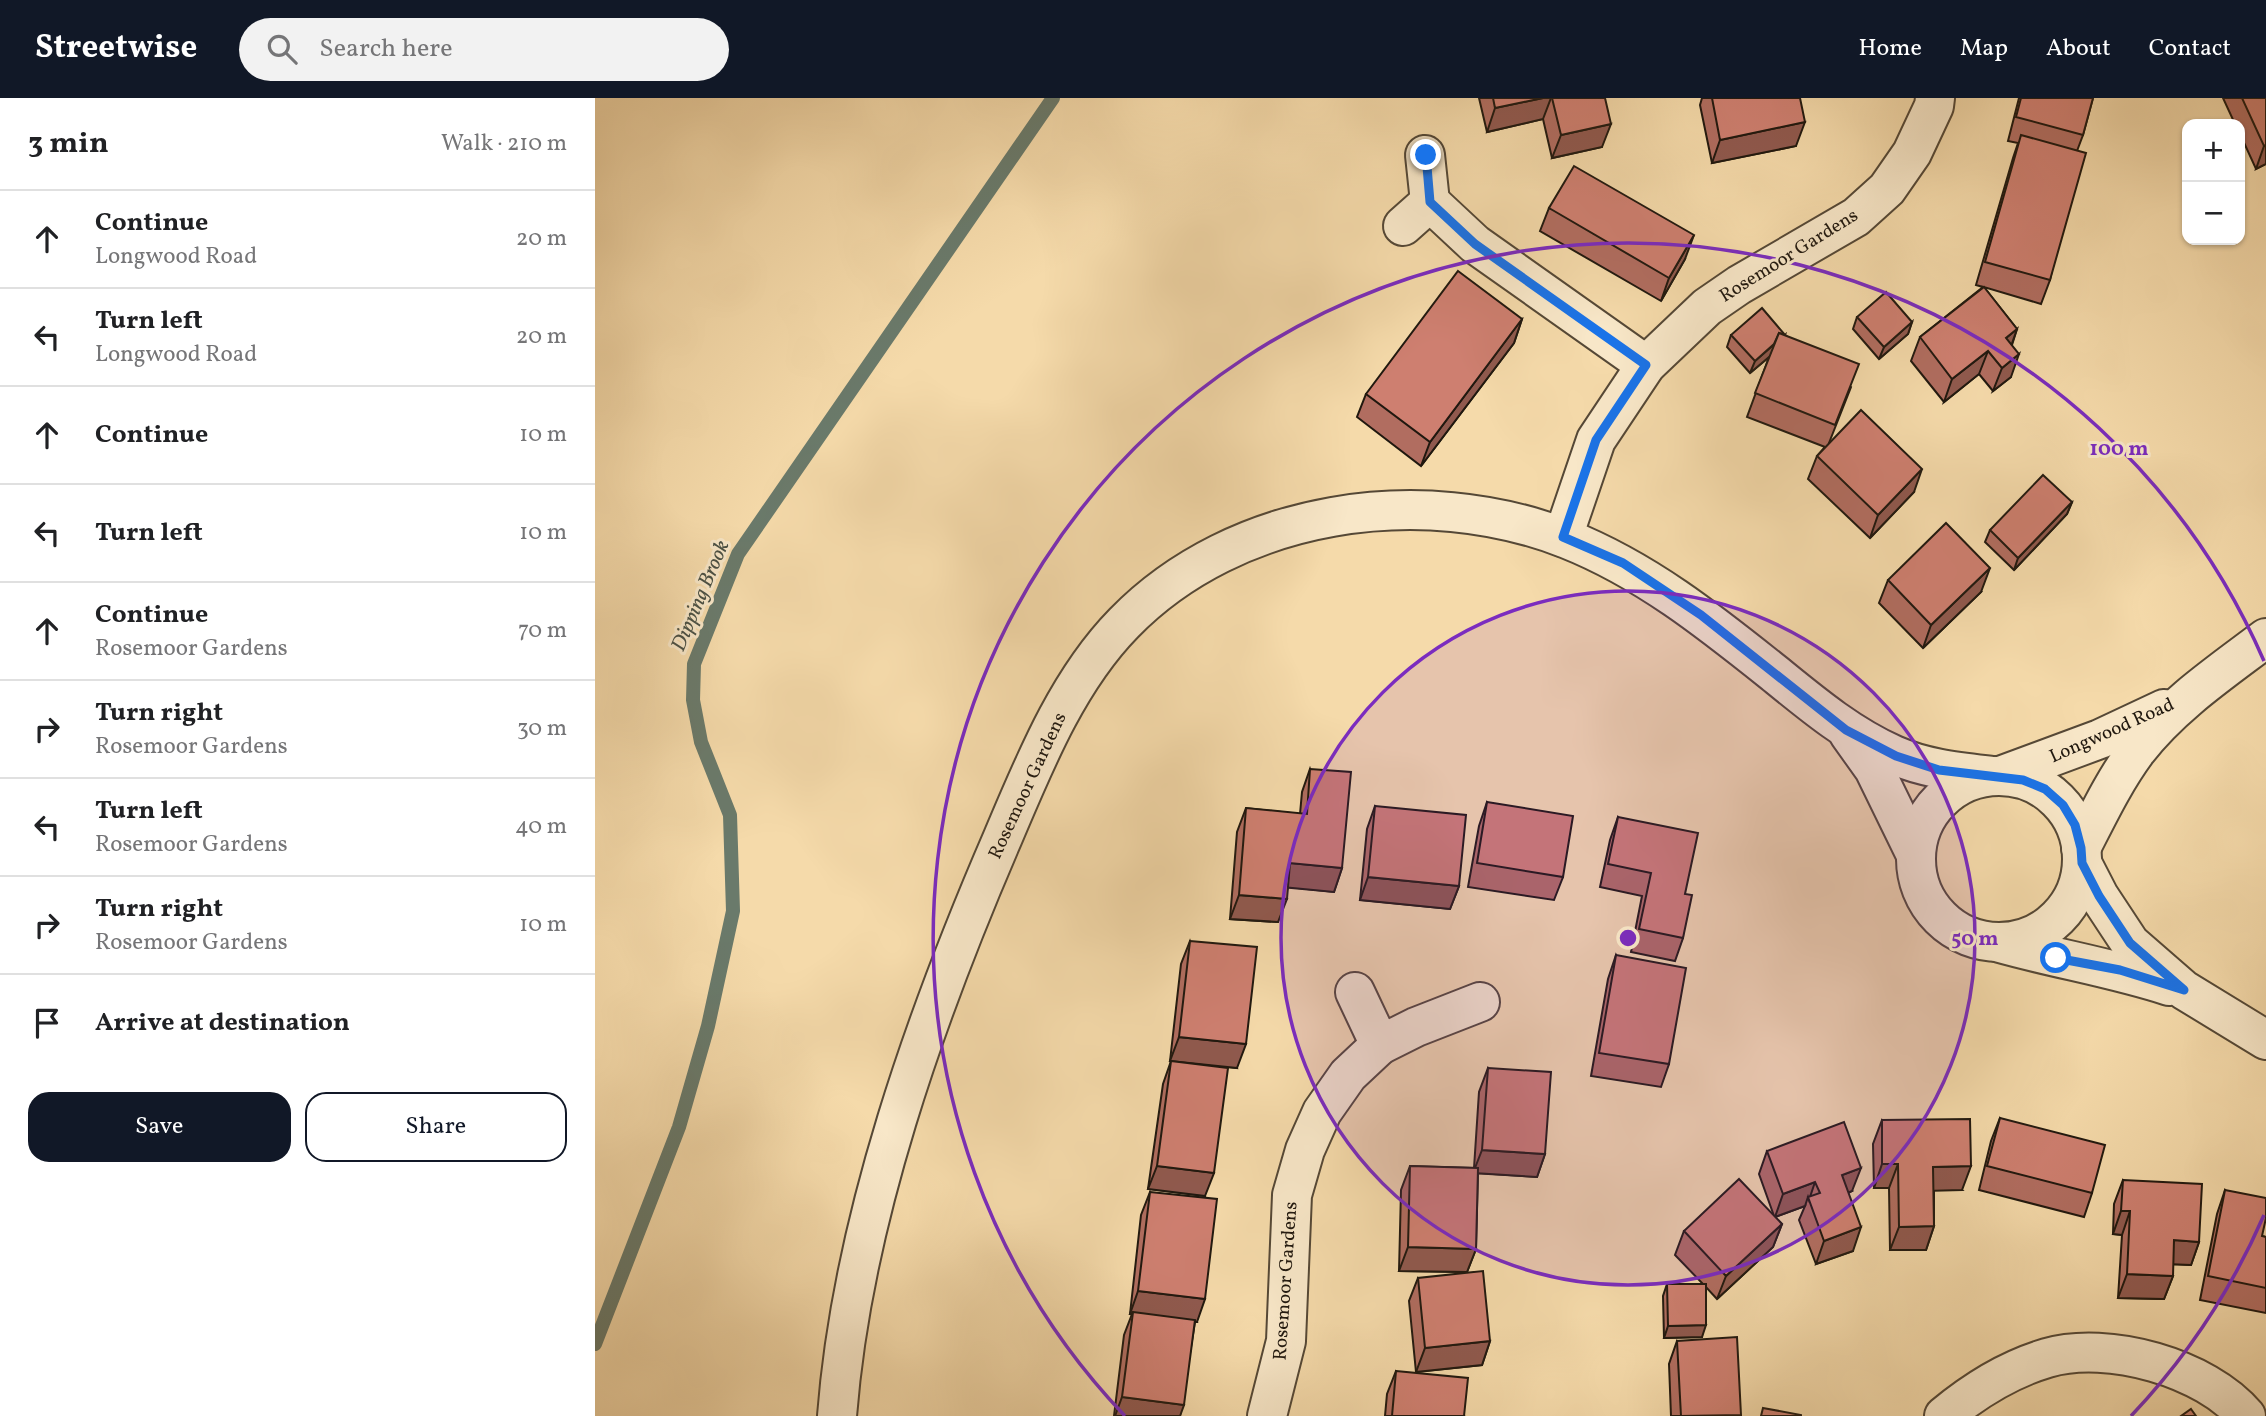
<!DOCTYPE html>
<meta charset="utf-8">
<style>
body{margin:0;font-family:Vollkorn,serif;background:#f2f2f2;color:#202124}
.controls{position:absolute;right:21px;top:21px;display:grid;overflow:hidden;border-radius:14px;box-shadow:0 2px 5px #0004}
.controls button{width:63px;height:63px;display:grid;place-items:center;padding:0;border:0;border-bottom:2px solid #e0e0e0;background:#fff;color:#202124;font:35px sans-serif}
.stop{position:absolute;width:21px;height:21px;margin:-16px;border:5px solid #1a73e8;border-radius:50%;background:#fff}
.stop.end{background:#1a73e8;border-color:#fff;box-shadow:0 2px 7px #0008}
.list{margin:0;padding:0;list-style:none}
h2{display:flex;justify-content:space-between;align-items:center;height:91px;margin:0;padding:0 28px;font-size:30px}
h2 small{font-size:23px;font-weight:400;color:#757577}
.list li{display:grid;grid-template-columns:46px 1fr auto;gap:21px;align-items:center;box-sizing:border-box;height:98px;padding:0 28px;border-top:2px solid #e0e0e0}
.list b{display:block;font-size:26px;white-space:nowrap}
.list p{margin:0;font-size:23px;white-space:nowrap;color:#757577}
.list em{font-size:23px;font-style:normal;color:#757577}
.actions{display:flex;gap:14px;padding:21px 28px}
.actions a{flex:1;padding:16px 0;border:2px solid #111827;border-radius:21px;text-align:center;font-size:24px;color:#111827}
.actions .main{background:#111827;color:#fff}
.icon{flex:none;width:38px;height:38px;fill:none;stroke:currentColor;stroke-width:2;stroke-linecap:round;stroke-linejoin:round}
.map{position:relative;flex:none;width:1671px;height:1318px;overflow:hidden}
header{display:flex;align-items:center;gap:42px;box-sizing:border-box;height:98px;padding:0 35px;background:#111827;color:#fff}
header strong{font-size:33px}
nav{display:flex;gap:38px;margin-inline-start:auto;font-size:24px}
.search{width:490px;height:63px;background:#f2f2f2;display:flex;align-items:center;gap:18px;box-sizing:border-box;padding:0 24px;border-radius:38px;color:#757577;font-size:26px}
main{display:flex}
aside{flex:1;background:#fff}
.map>svg:first-child{display:block}
.lines{fill:none;stroke-linecap:round;stroke-linejoin:round}
.stream{stroke:#6a7a6b;stroke-width:14}
.minor-casing{stroke:#554836;stroke-width:42}
.minor{stroke:#f8e7c8;stroke-width:38}
.wall{fill:#b16d60;stroke:#20180f;stroke-width:2}
.shaded-wall{fill:#90594e;stroke:#20180f;stroke-width:2}
.building{fill:#ce7f70;stroke:#20180f;stroke-width:2}
.route{stroke:#1a73e8;stroke-width:9}
.ring{fill:none;stroke:#7b2cbf;stroke-width:3.5}
.labels{text-anchor:middle;dominant-baseline:central;stroke-width:6;stroke-linejoin:round;paint-order:stroke}
.street-label{font-size:19px;fill:#20180f;stroke:#f8e7c8}
.water-label{font-size:21px;font-style:italic;fill:#4b5145;stroke:#f8e7c8}
.centre{fill:#7b2cbf;stroke:#f8e7c8;stroke-width:3.5}
.ring-label{font-size:21px;text-anchor:middle;font-weight:bold;fill:#7b2cbf;stroke:#f8e7c8;stroke-width:6;stroke-linejoin:round;paint-order:stroke}
</style>
<header>
<strong>Streetwise</strong>
<div class="search"><svg class="icon" aria-label="search" viewBox="0 0 24 24"><circle cx="10" cy="10" r="6"/><path d="M15 15l6 6"/></svg>Search here</div>
<nav><a>Home</a><a>Map</a><a>About</a><a>Contact</a></nav>
</header>
<main>
<aside>
<h2>3 min<small>Walk · 210 m</small></h2>
<ul class="list">
<li><svg class="icon" aria-label="ahead" viewBox="0 0 24 24"><path d="M12 20V5M6 11l6-6 6 6"/></svg><div><b>Continue</b><p>Longwood Road</p></div><em>20 m</em></li>
<li><svg class="icon" aria-label="left" viewBox="0 0 24 24"><path d="M17 20v-9H6M10 6l-5 5 5 5"/></svg><div><b>Turn left</b><p>Longwood Road</p></div><em>20 m</em></li>
<li><svg class="icon" aria-label="ahead" viewBox="0 0 24 24"><path d="M12 20V5M6 11l6-6 6 6"/></svg><div><b>Continue</b></div><em>10 m</em></li>
<li><svg class="icon" aria-label="left" viewBox="0 0 24 24"><path d="M17 20v-9H6M10 6l-5 5 5 5"/></svg><div><b>Turn left</b></div><em>10 m</em></li>
<li><svg class="icon" aria-label="ahead" viewBox="0 0 24 24"><path d="M12 20V5M6 11l6-6 6 6"/></svg><div><b>Continue</b><p>Rosemoor Gardens</p></div><em>70 m</em></li>
<li><svg class="icon" aria-label="right" viewBox="0 0 24 24"><path d="M7 20v-9h11M14 6l5 5-5 5"/></svg><div><b>Turn right</b><p>Rosemoor Gardens</p></div><em>30 m</em></li>
<li><svg class="icon" aria-label="left" viewBox="0 0 24 24"><path d="M17 20v-9H6M10 6l-5 5 5 5"/></svg><div><b>Turn left</b><p>Rosemoor Gardens</p></div><em>40 m</em></li>
<li><svg class="icon" aria-label="right" viewBox="0 0 24 24"><path d="M7 20v-9h11M14 6l5 5-5 5"/></svg><div><b>Turn right</b><p>Rosemoor Gardens</p></div><em>10 m</em></li>
<li><svg class="icon" aria-label="arrive" viewBox="0 0 24 24"><path d="M6 21V4h12l-3 4 3 4H6"/></svg><div><b>Arrive at destination</b></div></li>
</ul>
<div class="actions"><a class="main">Save</a><a>Share</a></div>
</aside>
<div class="map">
<svg width="1671" height="1318" viewBox="0 0 1671 1318">
<rect width="100%" height="100%" fill="#f5daaa"/>
<filter id="stains"><feTurbulence type="fractalNoise" baseFrequency=".00286" numOctaves="4"/><feColorMatrix values="0 0 0 0 .2 0 0 0 0 .09 0 0 0 0 .02 0 0 0 .5 -.17"/></filter>
<radialGradient id="worn" r=".72"><stop offset=".6" stop-color="#630" stop-opacity="0"/><stop offset="1" stop-color="#630" stop-opacity=".3"/></radialGradient>
<g class="lines">
<path class="stream" d="M 0,1246 L 84,1029 L 113,928 L 138,813 L 135,717 L 106,644 L 98,602 L 99,566 L 143,456 L 458,0"/>
<g class="minor-casing">
<g id="minor">
<path d="M 835,104 L 880,146 L 1051,267"/>
<path d="M 808,128 L 835,104 L 830,57"/>
<path d="M 968,439 L 1001,342 L 1051,267 L 1112,209 L 1144,187 L 1261,119 L 1292,91 L 1317,55 L 1339,8 L 1340,0"/>
<path d="M 1254,636 L 1279,671 L 1321,757"/>
<path d="M 1405,678 L 1505,641 L 1569,611"/>
<circle cx="1404" cy="761" r="83"/>
<path d="M 1486,750 C 1503,717 1519,683 1542,652 C 1577,607 1626,574 1671,540"/>
<path d="M 1487,765 L 1504,798 L 1535,845 L 1589,892 L 1671,942"/>
<path d="M 1405,845 C 1462,861 1519,870 1574,888"/>
<path d="M 760,894 L 785,947 L 821,929 L 885,904"/>
<path d="M 242,1318 C 257,1124 331,917 408,739 C 439,666 472,583 529,525 C 640,411 827,384 972,441 C 1050,472 1114,523 1179,575 C 1217,606 1254,637 1299,657 C 1331,671 1364,674 1398,678"/>
<path d="M 672,1318 L 691,1243 L 697,1097 L 710,1052 L 727,1014 L 753,977 L 785,947"/>
<path d="M 1349,1318 C 1379,1293 1415,1271 1452,1260 C 1513,1242 1611,1270 1651,1318"/>
</g>
</g>
<use href="#minor" class="minor"/>
</g>
<g class="wall">
<path d="M 884,0 L 1010,0 L 1007,49 L 957,60 L 948,21 L 892,34 Z"/>
<path d="M 1107,0 L 1205,0 L 1201,48 L 1117,65 L 1105,7 Z"/>
<path d="M 1424,0 L 1498,0 L 1488,37 L 1482,53 L 1455,182 L 1446,206 L 1389,189 L 1422,231 L 1417,247 L 1416,279 L 1398,293 L 1384,276 L 1349,304 L 1316,263 L 1325,239 L 1388,189 L 1381,187 L 1418,60 L 1423,45 L 1413,43 Z"/>
<path d="M 1628,0 L 1671,0 L 1671,66 L 1661,71 L 1645,36 L 1645,26 L 1640,26 Z"/>
<path d="M 954,110 L 1090,161 L 1066,203 L 945,133 Z"/>
<path d="M 1262,219 L 1317,224 L 1313,236 L 1284,261 L 1258,231 Z"/>
<path d="M 927,221 L 919,245 L 826,368 L 762,319 L 771,296 Z"/>
<path d="M 1136,237 L 1190,237 L 1256,289 L 1234,345 L 1319,394 L 1275,440 L 1213,381 L 1222,358 L 1230,349 L 1152,319 L 1174,259 L 1155,275 L 1132,249 Z"/>
<path d="M 1477,404 L 1472,416 L 1419,472 L 1390,444 L 1395,432 Z"/>
<path d="M 1293,482 L 1386,494 L 1328,550 L 1284,505 Z"/>
<path d="M 715,671 L 747,770 L 739,794 L 693,789 L 683,824 L 635,821 L 642,734 L 651,710 L 705,716 L 707,694 Z"/>
<path d="M 892,704 L 968,779 L 959,802 L 873,789 L 884,728 Z"/>
<path d="M 780,708 L 864,788 L 855,811 L 765,802 L 772,731 Z"/>
<path d="M 1023,719 L 1090,796 L 1088,840 L 1080,863 L 1036,854 L 1047,798 L 1005,789 L 1015,742 Z"/>
<path d="M 595,843 L 642,970 L 575,963 L 586,866 Z"/>
<path d="M 1021,857 L 1074,966 L 1066,989 L 996,978 L 1013,881 Z"/>
<path d="M 576,963 L 610,1098 L 553,1091 L 568,986 Z"/>
<path d="M 893,970 L 950,1056 L 942,1079 L 883,1075 L 881,1151 L 872,1174 L 804,1173 L 806,1092 L 815,1068 L 879,1070 L 884,994 Z"/>
<path d="M 1405,1020 L 1497,1095 L 1489,1119 L 1384,1092 L 1396,1043 Z"/>
<path d="M 1287,1022 L 1367,1092 L 1339,1092 L 1339,1128 L 1331,1152 L 1295,1152 L 1294,1090 L 1279,1090 L 1278,1046 Z"/>
<path d="M 1172,1053 L 1257,1093 L 1253,1095 L 1258,1153 L 1221,1166 L 1204,1122 L 1210,1108 L 1180,1119 L 1187,1126 L 1178,1149 L 1122,1201 L 1111,1189 L 1107,1239 L 1069,1240 L 1068,1198 L 1072,1186 L 1108,1186 L 1080,1157 L 1089,1133 L 1179,1118 L 1164,1076 Z"/>
<path d="M 1528,1082 L 1604,1144 L 1596,1167 L 1578,1166 L 1578,1178 L 1569,1201 L 1523,1200 L 1527,1137 L 1518,1136 L 1519,1106 Z"/>
<path d="M 1630,1092 L 1667,1138 L 1671,1139 L 1671,1215 L 1605,1202 L 1622,1116 Z"/>
<path d="M 555,1094 L 602,1224 L 600,1224 L 585,1318 L 519,1318 L 529,1237 L 537,1216 L 535,1216 L 546,1117 Z"/>
<path d="M 823,1180 L 895,1243 L 887,1267 L 821,1274 L 814,1203 Z"/>
<path d="M 1082,1243 L 1146,1317 L 1146,1318 L 1076,1318 L 1074,1266 Z"/>
<path d="M 801,1273 L 869,1318 L 790,1318 L 792,1296 Z"/>
</g>
<g class="shaded-wall">
<path d="M 948,0 L 956,0 L 948,21 L 892,34 L 900,10 Z"/>
<path d="M 1210,24 L 1201,48 L 1117,65 L 1125,42 Z"/>
<path d="M 1016,26 L 1007,49 L 957,60 L 966,37 Z"/>
<path d="M 1671,47 L 1671,66 L 1661,71 L 1669,48 Z"/>
<path d="M 1099,137 L 1090,161 L 1066,203 L 1074,180 Z"/>
<path d="M 927,221 L 919,245 L 826,368 L 835,344 Z"/>
<path d="M 1317,224 L 1313,236 L 1284,261 L 1289,249 Z"/>
<path d="M 1422,231 L 1414,254 L 1411,240 Z"/>
<path d="M 1190,237 L 1186,249 L 1155,275 L 1160,263 Z"/>
<path d="M 1393,253 L 1384,276 L 1349,304 L 1357,281 Z"/>
<path d="M 1424,256 L 1416,279 L 1398,293 L 1407,270 Z"/>
<path d="M 1327,371 L 1319,394 L 1275,440 L 1283,417 Z"/>
<path d="M 1477,404 L 1472,416 L 1419,472 L 1423,460 Z"/>
<path d="M 1395,470 L 1386,494 L 1328,550 L 1336,527 Z"/>
<path d="M 695,765 L 747,770 L 739,794 L 687,789 Z"/>
<path d="M 773,779 L 864,788 L 855,811 L 765,802 Z"/>
<path d="M 644,797 L 692,801 L 683,824 L 635,821 Z"/>
<path d="M 584,939 L 651,946 L 642,970 L 575,963 Z"/>
<path d="M 887,1052 L 950,1056 L 942,1079 L 878,1075 Z"/>
<path d="M 1287,1066 L 1303,1066 L 1294,1090 L 1279,1090 Z"/>
<path d="M 562,1068 L 619,1075 L 610,1098 L 553,1091 Z"/>
<path d="M 1376,1068 L 1367,1092 L 1330,1093 L 1338,1069 Z"/>
<path d="M 1266,1070 L 1257,1093 L 1238,1101 L 1247,1077 Z"/>
<path d="M 1220,1084 L 1214,1102 L 1213,1099 L 1210,1108 L 1180,1119 L 1188,1096 Z"/>
<path d="M 1526,1113 L 1535,1113 L 1527,1137 L 1518,1136 Z"/>
<path d="M 1187,1126 L 1178,1149 L 1122,1201 L 1131,1178 Z"/>
<path d="M 1339,1128 L 1331,1152 L 1295,1152 L 1304,1129 Z"/>
<path d="M 1266,1129 L 1258,1153 L 1221,1166 L 1229,1143 Z"/>
<path d="M 1579,1142 L 1604,1144 L 1596,1167 L 1571,1166 Z"/>
<path d="M 813,1149 L 881,1151 L 872,1174 L 804,1173 Z"/>
<path d="M 1532,1176 L 1578,1178 L 1569,1201 L 1523,1200 Z"/>
<path d="M 543,1193 L 610,1201 L 602,1224 L 537,1217 L 538,1214 L 537,1216 L 535,1216 Z"/>
<path d="M 1111,1227 L 1107,1239 L 1069,1240 L 1073,1228 Z"/>
<path d="M 895,1243 L 887,1267 L 821,1274 L 830,1250 Z"/>
<path d="M 527,1299 L 589,1307 L 585,1318 L 520,1318 Z"/>
</g>
<g class="building">
<path d="M 898,0 L 948,0 L 900,10 Z"/>
<path d="M 957,0 L 1010,0 L 1016,26 L 966,37 Z"/>
<path d="M 1117,0 L 1205,0 L 1210,24 L 1125,42 Z"/>
<path d="M 1426,0 L 1498,0 L 1488,37 L 1421,19 Z"/>
<path d="M 1647,0 L 1671,0 L 1671,47 L 1669,48 Z"/>
<path d="M 1426,37 L 1491,55 L 1455,182 L 1390,164 Z"/>
<path d="M 979,68 L 1099,137 L 1074,180 L 954,110 Z"/>
<path d="M 863,173 L 927,221 L 835,344 L 771,296 Z"/>
<path d="M 1389,189 L 1422,231 L 1411,240 L 1424,256 L 1407,270 L 1393,253 L 1357,281 L 1325,239 Z"/>
<path d="M 1291,194 L 1317,224 L 1289,249 L 1262,219 Z"/>
<path d="M 1167,210 L 1190,237 L 1184,235 L 1179,246 L 1160,263 L 1136,237 Z"/>
<path d="M 1184,235 L 1264,266 L 1240,327 L 1160,295 Z"/>
<path d="M 1266,312 L 1327,371 L 1283,417 L 1222,358 Z"/>
<path d="M 1448,377 L 1477,404 L 1423,460 L 1395,432 Z"/>
<path d="M 1351,425 L 1395,470 L 1336,527 L 1293,482 Z"/>
<path d="M 715,671 L 756,674 L 747,770 L 695,765 L 692,801 L 644,797 L 651,710 L 712,716 Z"/>
<path d="M 892,704 L 978,718 L 968,779 L 882,765 Z"/>
<path d="M 780,708 L 871,717 L 864,788 L 773,779 Z"/>
<path d="M 1023,719 L 1103,735 L 1090,796 L 1097,797 L 1088,840 L 1044,831 L 1056,775 L 1013,766 Z"/>
<path d="M 595,843 L 662,849 L 651,946 L 584,939 Z"/>
<path d="M 1021,857 L 1091,870 L 1074,966 L 1004,955 Z"/>
<path d="M 576,963 L 633,970 L 619,1075 L 562,1068 Z"/>
<path d="M 893,970 L 956,974 L 950,1056 L 887,1052 Z"/>
<path d="M 1405,1020 L 1510,1047 L 1497,1095 L 1392,1068 Z"/>
<path d="M 1375,1021 L 1376,1068 L 1338,1069 L 1339,1128 L 1304,1129 L 1303,1066 L 1287,1066 L 1287,1022 Z"/>
<path d="M 1249,1024 L 1266,1070 L 1247,1077 L 1266,1129 L 1229,1143 L 1213,1099 L 1225,1095 L 1220,1084 L 1188,1096 L 1172,1053 Z"/>
<path d="M 815,1068 L 883,1070 L 881,1151 L 813,1149 Z"/>
<path d="M 1144,1081 L 1187,1126 L 1131,1178 L 1089,1133 Z"/>
<path d="M 1528,1082 L 1607,1086 L 1604,1144 L 1579,1142 L 1578,1178 L 1532,1176 L 1535,1113 L 1526,1113 Z"/>
<path d="M 1630,1092 L 1671,1100 L 1671,1120 L 1667,1138 L 1671,1139 L 1671,1190 L 1613,1178 Z"/>
<path d="M 555,1094 L 622,1101 L 610,1201 L 543,1193 Z"/>
<path d="M 888,1173 L 895,1243 L 830,1250 L 823,1180 Z"/>
<path d="M 1072,1186 L 1111,1186 L 1111,1227 L 1073,1228 Z"/>
<path d="M 538,1214 L 600,1222 L 589,1307 L 527,1299 Z"/>
<path d="M 1142,1239 L 1146,1317 L 1086,1318 L 1082,1243 Z"/>
<path d="M 801,1273 L 873,1280 L 869,1318 L 797,1318 Z"/>
<path d="M 1168,1310 L 1206,1317 L 1206,1318 L 1166,1318 Z"/>
<path d="M 1596,1311 L 1601,1318 L 1586,1318 Z"/>
</g>
<g class="lines">
<path class="route" d="M 831,57 L 835,104 L 880,146 L 1051,267 L 1001,342 L 968,439 L 1028,465 L 1106,517 L 1251,632 L 1301,658 L 1344,672 L 1428,682 L 1450,691 L 1468,707 L 1480,727 L 1486,750 L 1487,765 L 1504,798 L 1535,845 L 1589,892 L 1525,872 L 1461,860"/>
</g>
<circle cx="1033" cy="840" r="347" fill="#7b2cbf" fill-opacity=".12"/>
<g class="ring">
<circle cx="1033" cy="840" r="347"/>
<path d="M1669 1117A694 694 0 0 1 1536 1318M530 1318A694 694 0 1 1 1669 563"/>
</g>
<g class="labels">
<g class="street-label">
<text transform="translate(1194 158) rotate(-32)">Rosemoor Gardens</text>
<text transform="translate(1517 633) rotate(-24)">Longwood Road</text>
<text transform="translate(433 688) rotate(-65)">Rosemoor Gardens</text>
<text transform="translate(691 1183) rotate(-86)">Rosemoor Gardens</text>
</g>
<g class="water-label">
<text transform="translate(106 498) rotate(-67)">Dipping Brook</text>
</g>
</g>
<circle cx="1033" cy="840" r="10" class="centre"/>
<g class="ring-label">
<text x="1524" y="357">100 m</text>
<text x="1380" y="847">50 m</text>
</g>
<rect width="100%" height="100%" filter="url(#stains)"/>
<rect width="100%" height="100%" fill="url(#worn)"/>
</svg>
<div class="controls">
<button>+</button>
<button>−</button>
</div>
<div class="stop" style="left:1461px;top:860px"></div>
<div class="stop end" style="left:831px;top:57px"></div>
</div>
</main>
